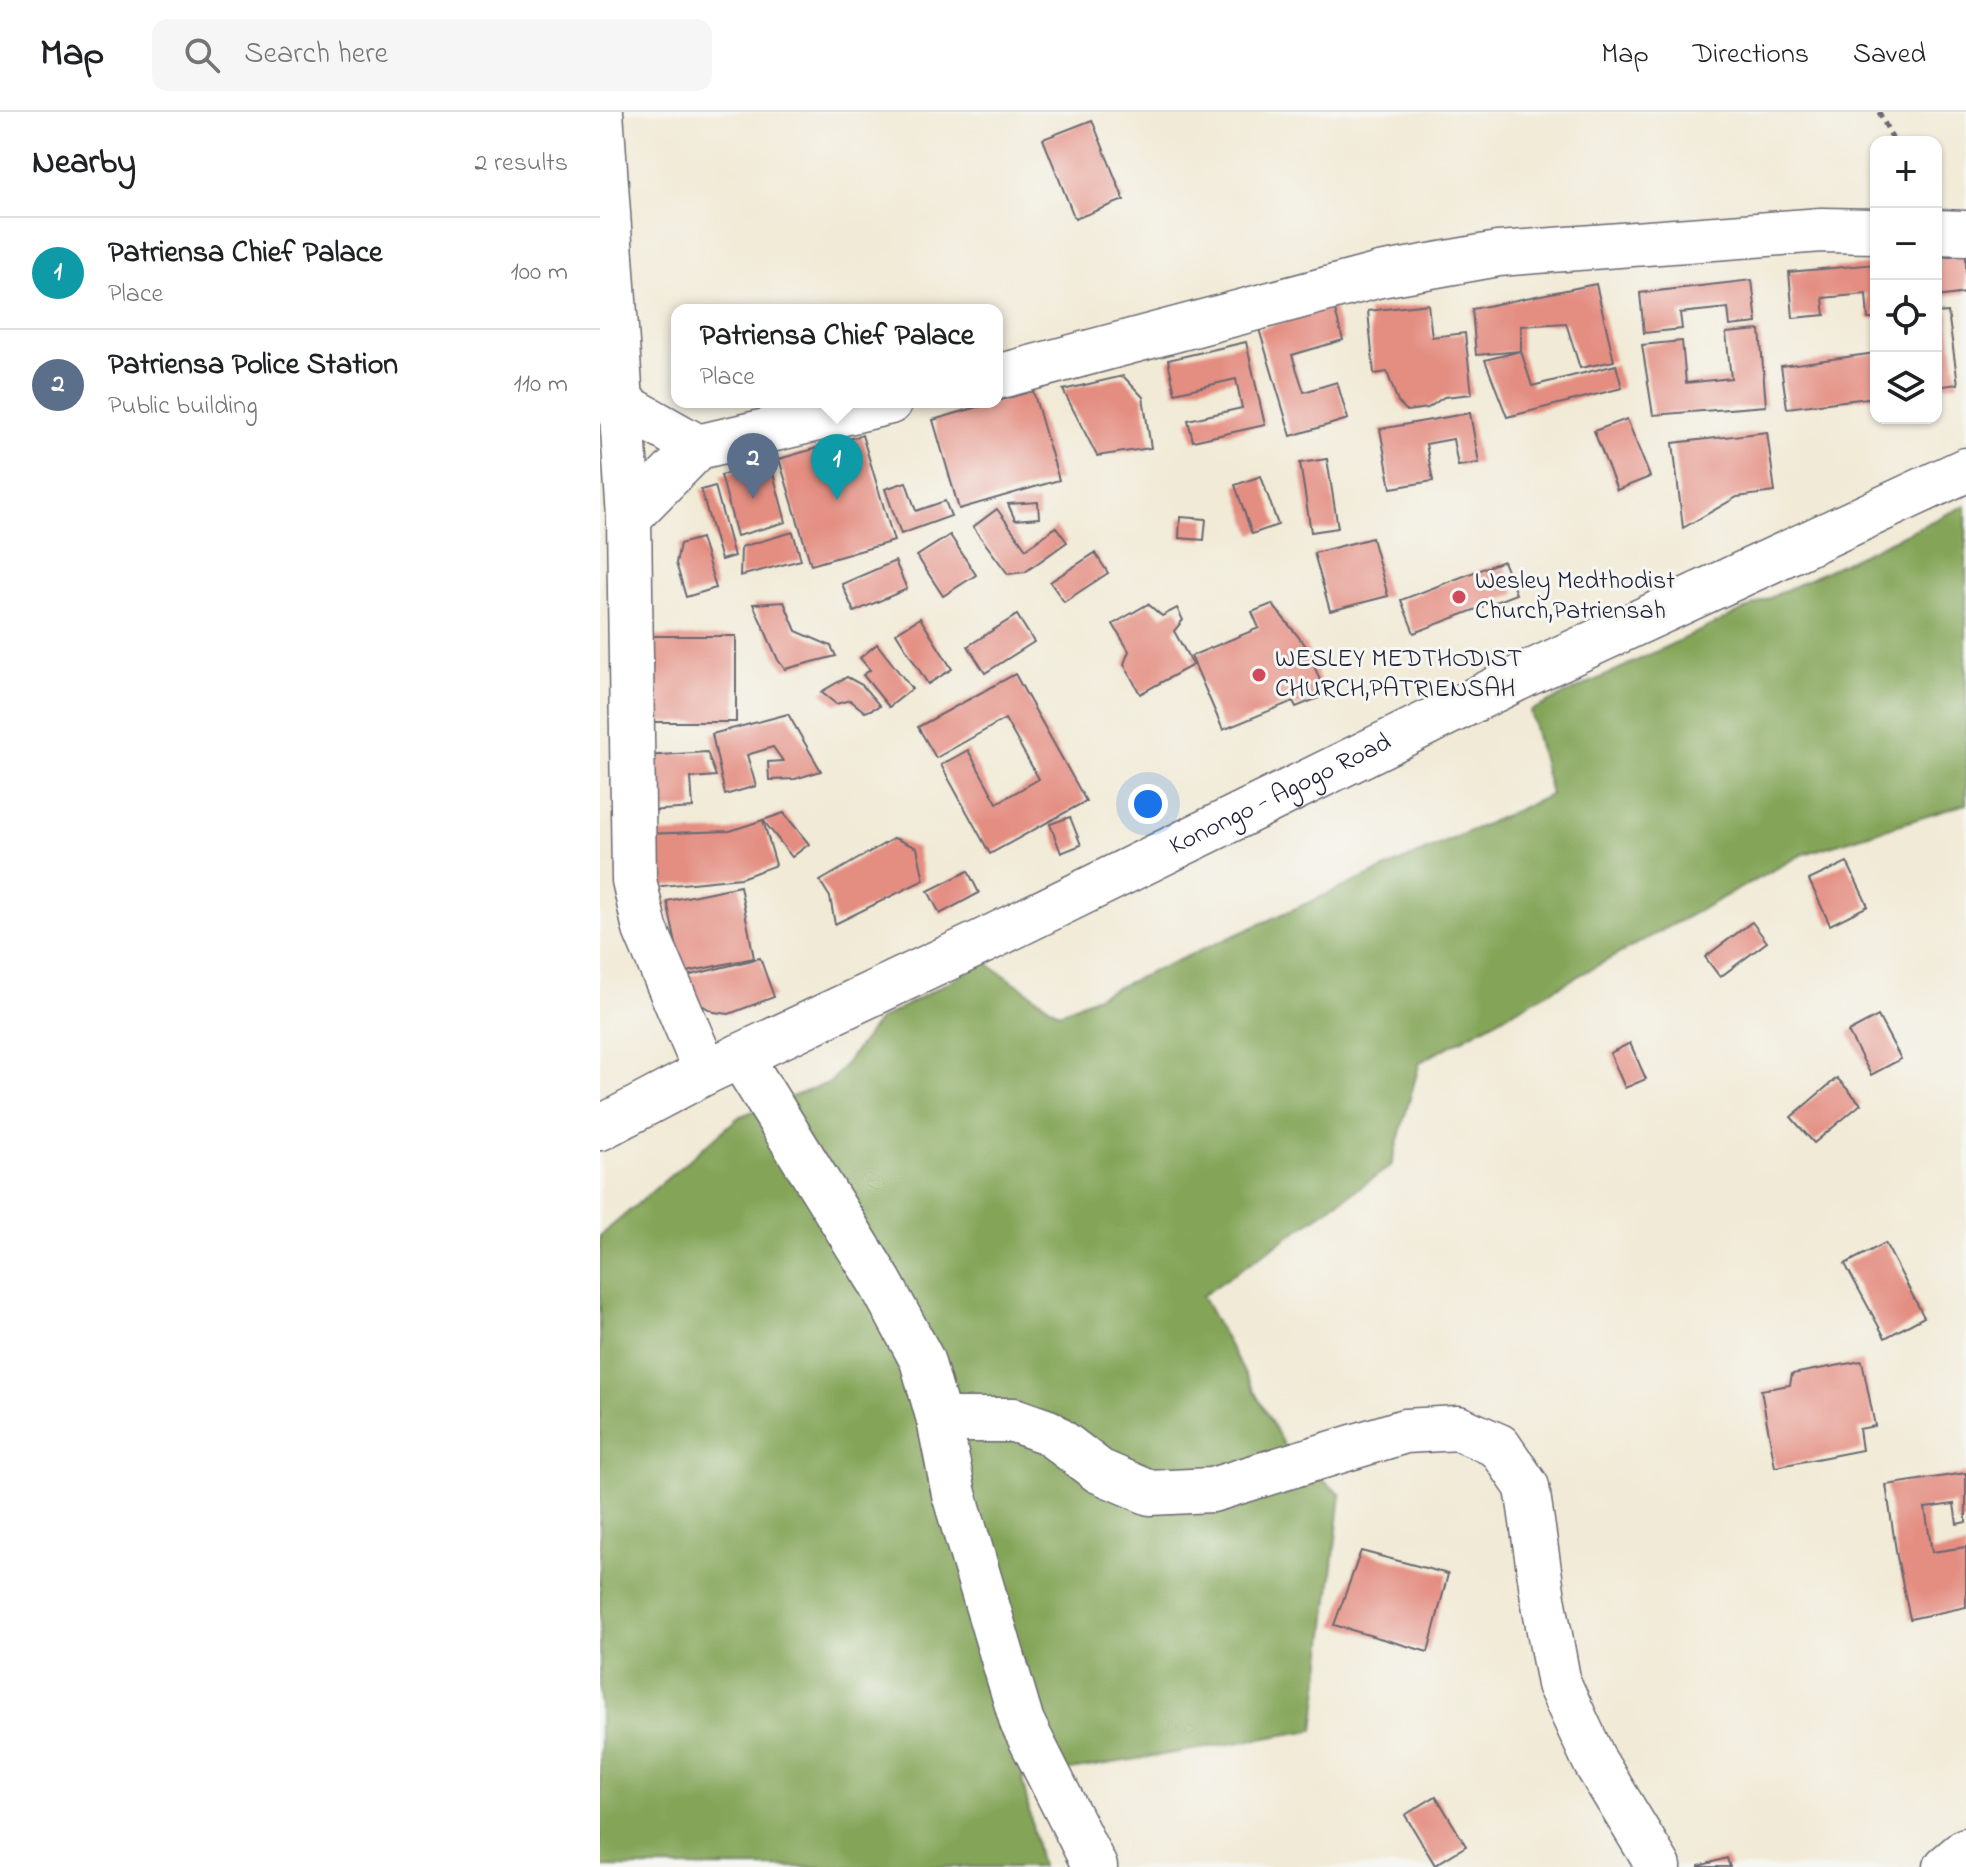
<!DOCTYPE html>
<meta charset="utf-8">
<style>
body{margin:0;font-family:"Indie Flower",sans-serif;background:#f6f6f6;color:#202124}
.controls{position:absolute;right:24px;top:24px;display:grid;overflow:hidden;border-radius:16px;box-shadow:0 2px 6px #0004}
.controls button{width:72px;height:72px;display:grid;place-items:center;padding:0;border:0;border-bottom:2px solid #e0e0e0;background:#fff;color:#202124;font:40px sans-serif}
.you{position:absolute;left:548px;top:692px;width:28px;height:28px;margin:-20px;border:6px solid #fff;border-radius:50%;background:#1a73e8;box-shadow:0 0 0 12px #1a73e833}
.badge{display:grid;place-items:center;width:52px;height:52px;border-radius:50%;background:#b45309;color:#fff;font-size:26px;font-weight:700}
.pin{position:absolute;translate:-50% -66px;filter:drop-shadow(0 2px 4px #0008)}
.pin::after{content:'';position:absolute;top:42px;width:28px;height:24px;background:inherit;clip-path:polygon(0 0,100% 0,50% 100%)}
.popup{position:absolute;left:71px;top:192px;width:332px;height:104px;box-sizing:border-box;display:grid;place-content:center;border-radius:16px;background:#fff;filter:drop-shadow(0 2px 6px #0005);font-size:26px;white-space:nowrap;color:#757577}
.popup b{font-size:30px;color:#202124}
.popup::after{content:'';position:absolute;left:50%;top:100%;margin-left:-16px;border:16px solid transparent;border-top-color:#fff}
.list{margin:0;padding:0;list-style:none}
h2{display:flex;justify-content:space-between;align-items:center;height:104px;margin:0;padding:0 32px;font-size:34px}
h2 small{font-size:26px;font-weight:400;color:#757577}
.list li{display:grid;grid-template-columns:52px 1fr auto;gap:24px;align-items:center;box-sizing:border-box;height:112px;padding:0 32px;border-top:2px solid #e0e0e0}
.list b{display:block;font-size:30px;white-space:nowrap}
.list p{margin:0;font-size:26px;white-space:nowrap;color:#757577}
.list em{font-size:26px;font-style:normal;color:#757577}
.icon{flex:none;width:44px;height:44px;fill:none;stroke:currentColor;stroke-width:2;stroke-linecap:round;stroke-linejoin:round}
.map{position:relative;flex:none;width:1366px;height:1755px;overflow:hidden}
header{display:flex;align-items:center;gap:48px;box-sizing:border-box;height:112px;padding:0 40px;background:#fff;border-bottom:2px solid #e0e0e0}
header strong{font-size:38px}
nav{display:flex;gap:44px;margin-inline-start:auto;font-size:28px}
.search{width:560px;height:72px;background:#f6f6f6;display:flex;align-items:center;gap:20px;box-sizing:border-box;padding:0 28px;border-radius:16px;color:#757577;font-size:30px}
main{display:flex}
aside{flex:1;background:#fff}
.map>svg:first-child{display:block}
.forest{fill:#84a559;stroke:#53644a;stroke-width:2}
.building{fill:#e48d81}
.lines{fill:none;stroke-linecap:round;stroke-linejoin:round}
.minor-casing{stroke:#6a6871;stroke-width:47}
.major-casing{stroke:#6a6871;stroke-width:47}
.path{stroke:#6a6871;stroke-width:5;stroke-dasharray:6 6;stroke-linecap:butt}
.minor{stroke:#fff;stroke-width:44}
.major{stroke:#fff;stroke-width:44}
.poi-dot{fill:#d1495b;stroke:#f6f6f2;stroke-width:3}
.labels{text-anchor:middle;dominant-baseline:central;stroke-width:6;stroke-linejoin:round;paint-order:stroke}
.poi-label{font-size:26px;fill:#22223b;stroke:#f6f6f2;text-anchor:start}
.street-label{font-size:26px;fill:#22223b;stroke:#f6f6f2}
</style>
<header>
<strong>Map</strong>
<div class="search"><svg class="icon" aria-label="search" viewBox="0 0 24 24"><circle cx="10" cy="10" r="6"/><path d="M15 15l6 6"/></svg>Search here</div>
<nav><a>Map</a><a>Directions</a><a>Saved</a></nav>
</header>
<main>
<aside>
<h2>Nearby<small>2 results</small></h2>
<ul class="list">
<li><span class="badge" style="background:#0f9aa8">1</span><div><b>Patriensa Chief Palace</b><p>Place</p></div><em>100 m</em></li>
<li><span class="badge" style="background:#5c6f8a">2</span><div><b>Patriensa Police Station</b><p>Public building</p></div><em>110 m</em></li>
</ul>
</aside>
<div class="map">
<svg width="1366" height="1755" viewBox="0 0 1366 1755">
<rect width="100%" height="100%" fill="#f6f6f2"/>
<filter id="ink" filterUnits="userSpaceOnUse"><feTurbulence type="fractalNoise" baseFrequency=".0125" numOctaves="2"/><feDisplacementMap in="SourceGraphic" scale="16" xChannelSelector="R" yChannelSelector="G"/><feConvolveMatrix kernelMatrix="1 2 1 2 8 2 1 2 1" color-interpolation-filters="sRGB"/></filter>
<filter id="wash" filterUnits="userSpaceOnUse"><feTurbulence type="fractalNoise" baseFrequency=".006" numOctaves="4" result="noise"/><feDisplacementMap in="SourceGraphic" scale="32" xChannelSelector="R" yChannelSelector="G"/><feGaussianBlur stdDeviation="1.8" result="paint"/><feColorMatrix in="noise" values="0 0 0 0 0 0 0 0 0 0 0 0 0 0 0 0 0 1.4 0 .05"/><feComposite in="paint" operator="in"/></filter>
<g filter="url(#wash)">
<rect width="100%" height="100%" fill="#f1ead6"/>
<path class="forest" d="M 1366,393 L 1366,692 L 1201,743 L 820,950 L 791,1054 L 602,1184 L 686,1337 L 741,1383 L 714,1618 L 422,1666 L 441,1755 L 0,1755 L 0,1124 L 140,1004 L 231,970 L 279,908 L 385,850 L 459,901 L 951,683 L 930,599 Z"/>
<g id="blocks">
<g class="building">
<path d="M 492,8 L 524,88 L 475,107 L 443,27 Z"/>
<path d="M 1366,142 L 1366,181 L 1336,185 L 1336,146 Z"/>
<path d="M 1276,152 L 1276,207 L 1268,207 L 1266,182 L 1223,186 L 1225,203 L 1193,206 L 1189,160 Z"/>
<path d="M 1152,168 L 1157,211 L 1130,214 L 1128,196 L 1080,201 L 1082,217 L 1044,221 L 1040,181 Z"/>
<path d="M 996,172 L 1014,249 L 980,256 L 966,211 L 921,214 L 921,239 L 876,243 L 872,197 Z"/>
<path d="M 828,192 L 832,225 L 865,221 L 872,282 L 844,285 L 828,296 L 807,299 L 798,290 L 787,260 L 774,262 L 768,199 Z"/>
<path d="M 734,195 L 743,228 L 692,243 L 704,280 L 737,270 L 748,307 L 691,324 L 659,217 Z"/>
<path d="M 1348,200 L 1358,272 L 1336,275 L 1336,201 Z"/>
<path d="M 1160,218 L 1166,294 L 1053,303 L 1042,233 L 1082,229 L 1086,271 L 1131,266 L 1126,221 Z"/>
<path d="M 646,230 L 665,313 L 593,329 L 588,308 L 642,296 L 636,267 L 575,281 L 568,248 Z"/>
<path d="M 921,239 L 932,274 L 1016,253 L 1022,276 L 907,305 L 885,248 Z"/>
<path d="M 1276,241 L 1276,285 L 1187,296 L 1181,254 Z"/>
<path d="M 523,264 L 543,285 L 551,336 L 497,344 L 463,278 Z"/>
<path d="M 433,279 L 459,368 L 359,397 L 333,308 Z"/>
<path d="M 870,301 L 879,351 L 858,354 L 853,327 L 826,332 L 833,369 L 791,376 L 780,317 Z"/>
<path d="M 1027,307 L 1050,365 L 1017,378 L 994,319 Z"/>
<path d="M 1167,320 L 1175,380 L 1137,385 L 1083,416 L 1073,331 Z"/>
<path d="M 262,323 L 294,429 L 211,453 L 179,347 Z"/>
<path d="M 727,347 L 738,416 L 711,420 L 700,351 Z"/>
<path d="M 170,350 L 186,410 L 137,424 L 121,363 Z"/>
<path d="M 661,364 L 678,413 L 652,422 L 635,373 Z"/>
<path d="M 306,370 L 316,399 L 345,389 L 351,404 L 301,422 L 285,377 Z"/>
<path d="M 115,374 L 134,444 L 121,448 L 101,378 Z"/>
<path d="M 438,390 L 439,406 L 415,408 L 408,392 Z"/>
<path d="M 397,397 L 426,437 L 456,415 L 467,430 L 425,460 L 408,462 L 373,415 Z"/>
<path d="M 580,405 L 606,407 L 604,428 L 579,426 Z"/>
<path d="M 193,420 L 201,448 L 140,464 L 141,435 Z"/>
<path d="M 350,423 L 376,463 L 343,484 L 317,444 Z"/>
<path d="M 101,426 L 116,476 L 86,485 L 76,451 L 80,432 Z"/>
<path d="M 772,426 L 788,484 L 730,499 L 714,441 Z"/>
<path d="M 495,441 L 508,461 L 464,490 L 450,470 Z"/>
<path d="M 295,449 L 307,477 L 254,500 L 242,472 Z"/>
<path d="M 903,449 L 916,482 L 814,521 L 801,488 Z"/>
<path d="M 184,490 L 196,519 L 231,534 L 236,544 L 185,557 L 178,548 L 153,492 Z"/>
<path d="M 548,492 L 562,504 L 577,496 L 583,508 L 574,519 L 593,553 L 540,582 L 524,552 L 529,539 L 513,512 Z"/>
<path d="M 672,492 L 706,534 L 726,583 L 696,595 L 693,589 L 623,618 L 591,544 L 659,516 L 652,500 Z"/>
<path d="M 417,503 L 434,530 L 385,561 L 368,534 Z"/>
<path d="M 320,506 L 352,557 L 328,572 L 296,521 Z"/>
<rect x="49" y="524" width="87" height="86"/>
<path d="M 277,532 L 312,577 L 289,595 L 263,563 L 270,558 L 260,546 Z"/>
<path d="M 415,562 L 486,689 L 390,742 L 341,653 L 368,638 L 397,691 L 439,667 L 405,607 L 336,646 L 318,615 Z"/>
<path d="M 247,565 L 262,573 L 280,594 L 265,600 L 250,588 L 236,592 L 221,580 Z"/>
<path d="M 188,602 L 221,659 L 195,667 L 169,668 L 168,650 L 183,649 L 173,635 L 147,643 L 156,674 L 125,683 L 112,622 Z"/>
<path d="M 107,640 L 116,664 L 91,666 L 93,696 L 48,699 L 45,644 Z"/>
<path d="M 184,701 L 209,732 L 192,745 L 163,708 Z"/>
<path d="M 470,705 L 481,733 L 461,741 L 450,712 Z"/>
<path d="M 163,708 L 176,753 L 141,766 L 53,775 L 43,722 L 130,719 Z"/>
<path d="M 294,726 L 317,736 L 324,768 L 235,812 L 230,785 L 220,769 Z"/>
<path d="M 1247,750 L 1268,794 L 1230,813 L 1209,768 Z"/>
<path d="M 368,759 L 379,781 L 340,802 L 328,779 Z"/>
<path d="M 140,774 L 154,846 L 82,861 L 67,789 Z"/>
<path d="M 1152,810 L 1167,830 L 1120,865 L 1105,845 Z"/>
<path d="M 160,846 L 174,885 L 129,902 L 114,900 L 84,883 L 87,864 Z"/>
<path d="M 1278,904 L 1301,947 L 1271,963 L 1248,920 Z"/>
<path d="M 1030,931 L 1046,967 L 1025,976 L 1010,941 Z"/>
<path d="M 1237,966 L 1261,992 L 1214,1031 L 1191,1005 Z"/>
<path d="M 1285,1131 L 1324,1205 L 1285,1226 L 1245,1152 Z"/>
<path d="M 1262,1249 L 1275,1314 L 1259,1317 L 1262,1338 L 1175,1355 L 1161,1278 L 1190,1273 L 1192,1262 Z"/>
<path d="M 1366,1361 L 1366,1410 L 1357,1412 L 1354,1392 L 1325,1396 L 1332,1440 L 1366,1435 L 1366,1495 L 1310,1507 L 1297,1445 L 1286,1373 Z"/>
<path d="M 761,1439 L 848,1462 L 828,1540 L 734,1513 Z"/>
<path d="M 836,1684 L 866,1734 L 835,1753 L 805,1703 Z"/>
<path d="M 1127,1746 L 1130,1755 L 1099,1755 L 1099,1754 Z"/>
</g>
</g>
</g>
<g filter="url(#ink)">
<use href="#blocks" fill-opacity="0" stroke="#6a6871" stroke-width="2"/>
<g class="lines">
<g class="minor-casing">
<g id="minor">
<path d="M 1,0 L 29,405 L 34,768 L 45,817 L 106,960"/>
<path d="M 1336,120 L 1366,121"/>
<path d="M 397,265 L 780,163 L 898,142 L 1222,118 L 1276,119"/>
<path d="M 20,291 L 98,335"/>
<path d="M 29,405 L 98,335 L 290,290"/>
<path d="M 140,944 L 280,1170 L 322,1248 L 339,1308 L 354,1382 L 422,1610 L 495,1755"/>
<path d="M 339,1308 L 414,1308 L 448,1320 L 499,1359 L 550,1381 L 612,1378 L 805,1319 L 858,1316 L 899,1334 L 927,1375 L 943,1486 L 959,1572 L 995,1650 L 1059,1755"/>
<path d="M 1346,1755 L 1366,1738"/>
</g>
</g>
<g class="major-casing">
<g id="major">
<path id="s1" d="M 0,1016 L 106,960 L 384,829 L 927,562 L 1366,358"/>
</g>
</g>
<path class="path" d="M 1279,0 L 1294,30"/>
<use href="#minor" class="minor"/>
<use href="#major" class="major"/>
</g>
</g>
<g class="poi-dot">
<circle cx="859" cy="485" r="8"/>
<circle cx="659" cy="563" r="8"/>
</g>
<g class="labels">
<g class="poi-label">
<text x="875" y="470">Wesley Medthodist<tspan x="875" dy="30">Church,Patriensah</tspan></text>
<text x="675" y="548">WESLEY MEDTHODIST<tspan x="675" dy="30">CHURCH,PATRIENSAH</tspan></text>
</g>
<g class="street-label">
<text stroke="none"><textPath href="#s1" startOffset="758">Konongo - Agogo Road</textPath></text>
</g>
</g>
</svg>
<div class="controls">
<button>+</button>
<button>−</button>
<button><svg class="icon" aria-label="locate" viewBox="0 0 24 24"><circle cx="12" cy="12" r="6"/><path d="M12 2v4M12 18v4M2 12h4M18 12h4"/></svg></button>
<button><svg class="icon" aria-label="layers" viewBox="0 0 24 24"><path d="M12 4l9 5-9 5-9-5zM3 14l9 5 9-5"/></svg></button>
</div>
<div class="you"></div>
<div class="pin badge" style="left:237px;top:388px;background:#0f9aa8">1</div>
<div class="popup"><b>Patriensa Chief Palace</b>Place</div>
<div class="pin badge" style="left:153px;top:387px;background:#5c6f8a">2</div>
</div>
</main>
